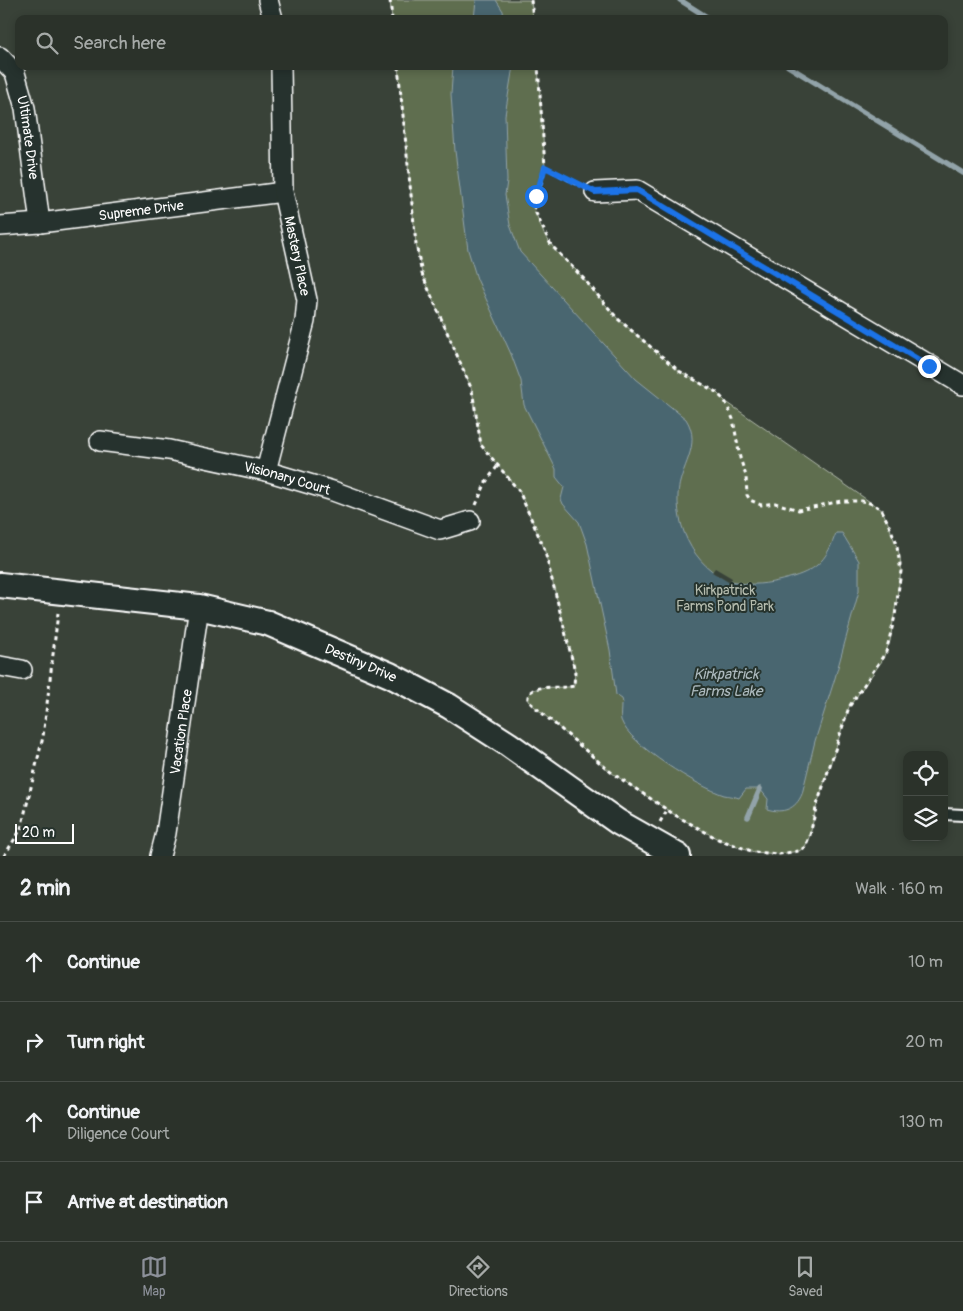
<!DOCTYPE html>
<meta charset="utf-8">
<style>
body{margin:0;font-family:Pangolin,sans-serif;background:#333a32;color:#f1f3f6}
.controls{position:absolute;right:15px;bottom:15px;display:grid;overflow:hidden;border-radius:10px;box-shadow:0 2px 8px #0003}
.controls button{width:45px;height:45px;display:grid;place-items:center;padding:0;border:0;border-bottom:1px solid #474d47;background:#2b322a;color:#f1f3f6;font:25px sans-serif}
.scale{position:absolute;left:15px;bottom:12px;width:59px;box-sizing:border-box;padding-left:5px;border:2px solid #fff;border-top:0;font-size:14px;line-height:18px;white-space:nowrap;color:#fff;-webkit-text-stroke:4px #26332d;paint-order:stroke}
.stop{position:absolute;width:15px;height:15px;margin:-11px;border:4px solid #1a73e8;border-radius:50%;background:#fff}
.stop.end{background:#1a73e8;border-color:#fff;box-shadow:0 1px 5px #0008}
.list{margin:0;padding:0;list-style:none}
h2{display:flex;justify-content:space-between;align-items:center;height:65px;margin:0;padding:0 20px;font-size:21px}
h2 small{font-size:16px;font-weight:400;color:#a6aaa8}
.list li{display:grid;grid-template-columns:32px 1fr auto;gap:15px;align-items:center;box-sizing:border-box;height:80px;padding:0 20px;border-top:1px solid #474d47}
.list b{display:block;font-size:19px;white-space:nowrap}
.list p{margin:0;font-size:16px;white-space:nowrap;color:#a6aaa8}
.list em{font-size:16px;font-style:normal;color:#a6aaa8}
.icon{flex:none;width:28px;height:28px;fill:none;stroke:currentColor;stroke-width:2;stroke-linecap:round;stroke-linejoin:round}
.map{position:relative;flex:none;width:963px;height:856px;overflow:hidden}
.search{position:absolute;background:#2b322a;box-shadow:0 2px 8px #0003;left:15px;right:15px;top:15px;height:55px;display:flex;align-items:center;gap:12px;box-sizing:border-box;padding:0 18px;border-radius:10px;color:#a6aaa8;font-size:19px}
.sheet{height:385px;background:#2b322a}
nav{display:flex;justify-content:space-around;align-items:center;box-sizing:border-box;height:70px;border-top:1px solid #474d47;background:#2b322a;font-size:14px;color:#a6aaa8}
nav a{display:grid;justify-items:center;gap:2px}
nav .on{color:#8c9099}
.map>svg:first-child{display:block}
.green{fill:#5e6e50;stroke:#aeb6a8}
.water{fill:#49666f;stroke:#92a3a9}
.pier{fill:#394238}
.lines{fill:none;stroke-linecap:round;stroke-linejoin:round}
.stream{stroke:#92a3a9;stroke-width:5.5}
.service-casing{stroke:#fff;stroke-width:14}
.minor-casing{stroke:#fff;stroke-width:22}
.tertiary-casing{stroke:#fff;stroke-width:28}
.path{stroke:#fff;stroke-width:3;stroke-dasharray:4 4;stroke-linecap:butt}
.service{stroke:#26332d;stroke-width:10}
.minor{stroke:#26332d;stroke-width:19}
.tertiary{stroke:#26332d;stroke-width:24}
.route{stroke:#1a73e8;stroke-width:6}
.labels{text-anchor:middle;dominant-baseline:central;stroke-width:4;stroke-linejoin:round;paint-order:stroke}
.street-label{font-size:14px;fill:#fff;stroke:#26332d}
.park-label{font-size:14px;fill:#b7beb0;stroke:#26332d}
.water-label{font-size:15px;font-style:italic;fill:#adbabe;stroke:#26332d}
</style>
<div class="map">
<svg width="963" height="856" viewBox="0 0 963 856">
<rect width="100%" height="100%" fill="#394238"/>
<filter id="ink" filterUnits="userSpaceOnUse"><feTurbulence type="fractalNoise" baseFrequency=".02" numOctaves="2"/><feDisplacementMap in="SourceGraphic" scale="10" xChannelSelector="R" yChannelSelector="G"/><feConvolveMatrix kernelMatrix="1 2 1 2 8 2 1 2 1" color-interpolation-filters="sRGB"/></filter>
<g filter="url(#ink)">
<g class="green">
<path d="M 390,0 L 531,0 L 533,19 L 392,19 Z"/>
<path d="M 398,66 L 538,66 L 545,167 L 534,209 L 544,234 L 558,254 L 575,269 L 618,319 L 679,371 L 716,392 L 725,401 L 873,504 L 882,510 L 888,523 L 900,556 L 901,571 L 890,641 L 882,661 L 849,707 L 816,808 L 810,835 L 805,847 L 799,851 L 779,854 L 754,852 L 718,839 L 675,815 L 612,773 L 528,701 C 525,681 561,690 574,686 L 575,671 L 544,548 L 519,491 L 481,445 L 472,390 L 422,274 L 416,244 Z"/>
</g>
<g class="water">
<path d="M 476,0 L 496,0 L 503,11 L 504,19 L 474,19 Z"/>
<path d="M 453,66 L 513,66 L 505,115 L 507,181 L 505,195 L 510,225 L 520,252 L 636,379 L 686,419 C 703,446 679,467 678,495 C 676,536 704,582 748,584 C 764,585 779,581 793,577 C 819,569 827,558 836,533 L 842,533 L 859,561 L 859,591 L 835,678 L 815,741 L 802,794 C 796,809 783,814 767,809 L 768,799 L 760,789 L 746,789 L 739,798 C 734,796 729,796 724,795 C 699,787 630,746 621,720 C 620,716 621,710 621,705 L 623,703 L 622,699 L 616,695 L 610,650 L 587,544 L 579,522 L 563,504 L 561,499 L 564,487 L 556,477 L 556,469 L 524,405 L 521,381 L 511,354 L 477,279 L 468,250 L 455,151 L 451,94 Z"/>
</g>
<path class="pier" d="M 715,568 L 732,578 L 730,583 L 712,572 Z"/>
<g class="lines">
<g class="stream">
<path d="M 680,0 L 710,19"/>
<path d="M 788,66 L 963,173"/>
<path d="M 748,817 L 760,789"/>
</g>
<g class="service-casing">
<path id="service" d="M 944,814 L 963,815"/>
</g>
<g class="minor-casing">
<g id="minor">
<path d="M 268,0 L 273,19"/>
<path id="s1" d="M 0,57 L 15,73 L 25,108 L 40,223"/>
<path d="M 595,192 L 637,190 L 963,385"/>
<path id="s2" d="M 0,226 L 40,223 L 283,192"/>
<path id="s3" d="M 100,441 L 169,450 L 266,471 L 333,491 L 440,530 L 470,521"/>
<path d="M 266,471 L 305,321 L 307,300 L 283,192 L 281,66"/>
<path d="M 0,666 L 22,670"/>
<path id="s4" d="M 160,856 L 166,833 L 199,607"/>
</g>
</g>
<g class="tertiary-casing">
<g id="tertiary">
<path id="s5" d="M 0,585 L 199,607 L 268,623 L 390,675 L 449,706 L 508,744 L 618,822 L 678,856"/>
</g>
</g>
<g class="path">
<path d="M 390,0 L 392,19"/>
<path d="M 531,0 L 533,19"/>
<path d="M 398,66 L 416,244 L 422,274 L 472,390 L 481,445 L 519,491 L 544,548 L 575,671 L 574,686 C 561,690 525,681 528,701 L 612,773 L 675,815 L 718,839 L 754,852 L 779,854 L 799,851 L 805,847 L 810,835 L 816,808 L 849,707 L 886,652 L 895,616 L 901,571 L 896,541 L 882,510 L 873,504 L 862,501 L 841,501 L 799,510 L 775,503 L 761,505 L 750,500 L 747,495 L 746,476 L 740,458 L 733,419 L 725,401 L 716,392 L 679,371 L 618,319 L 583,278 L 551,245 L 534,209 L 545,167 L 538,66"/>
<path d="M 545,167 L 579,185"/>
<path d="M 476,505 L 486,482 L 499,464"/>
<path d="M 660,822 L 667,810"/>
<path d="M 4,856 L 21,829 L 43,737 L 58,613"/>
</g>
<use href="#service" class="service"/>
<use href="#minor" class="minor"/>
<use href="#tertiary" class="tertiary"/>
</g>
</g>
<g class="lines" filter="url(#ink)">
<path class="route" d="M 536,196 L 545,167 L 595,192 L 637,190 L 929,366"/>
</g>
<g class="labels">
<g class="street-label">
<text stroke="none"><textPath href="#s1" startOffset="88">Ultimate Drive</textPath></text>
<text stroke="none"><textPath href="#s2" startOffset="142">Supreme Drive</textPath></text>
<text transform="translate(297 256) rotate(78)">Mastery Place</text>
<text stroke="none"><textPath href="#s3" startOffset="191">Visionary Court</textPath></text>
<text stroke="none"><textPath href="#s5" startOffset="372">Destiny Drive</textPath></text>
<text stroke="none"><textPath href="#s4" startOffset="126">Vacation Place</textPath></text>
</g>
<g class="park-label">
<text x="725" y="590">Kirkpatrick<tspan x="725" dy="16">Farms Pond Park</tspan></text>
</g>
<g class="water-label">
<text x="726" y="674">Kirkpatrick<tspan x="726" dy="17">Farms Lake</tspan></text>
</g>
</g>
</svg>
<div class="controls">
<button><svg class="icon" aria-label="locate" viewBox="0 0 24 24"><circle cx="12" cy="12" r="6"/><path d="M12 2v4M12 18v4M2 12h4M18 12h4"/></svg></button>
<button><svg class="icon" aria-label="layers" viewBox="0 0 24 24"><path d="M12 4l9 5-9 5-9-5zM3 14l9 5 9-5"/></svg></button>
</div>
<div class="scale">20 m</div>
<div class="stop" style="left:536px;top:196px"></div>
<div class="stop end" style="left:929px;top:366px"></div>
<div class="search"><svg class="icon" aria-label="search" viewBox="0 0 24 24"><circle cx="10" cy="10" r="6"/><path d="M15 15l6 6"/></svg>Search here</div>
</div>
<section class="sheet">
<h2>2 min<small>Walk · 160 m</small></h2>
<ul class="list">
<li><svg class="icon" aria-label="ahead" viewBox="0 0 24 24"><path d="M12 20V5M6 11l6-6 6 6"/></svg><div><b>Continue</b></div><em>10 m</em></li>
<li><svg class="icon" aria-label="right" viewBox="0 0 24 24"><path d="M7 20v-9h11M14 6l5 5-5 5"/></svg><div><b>Turn right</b></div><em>20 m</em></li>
<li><svg class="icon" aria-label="ahead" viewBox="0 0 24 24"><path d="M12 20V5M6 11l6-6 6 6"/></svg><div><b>Continue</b><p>Diligence Court</p></div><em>130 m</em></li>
<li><svg class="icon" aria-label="arrive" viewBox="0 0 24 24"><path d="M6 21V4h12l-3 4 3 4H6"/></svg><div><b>Arrive at destination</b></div></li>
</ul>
</section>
<nav>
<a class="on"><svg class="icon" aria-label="map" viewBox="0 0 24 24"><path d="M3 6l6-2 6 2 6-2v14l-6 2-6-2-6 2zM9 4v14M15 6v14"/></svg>Map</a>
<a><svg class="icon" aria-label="directions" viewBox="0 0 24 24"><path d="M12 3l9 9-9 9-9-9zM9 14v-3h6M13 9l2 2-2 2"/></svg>Directions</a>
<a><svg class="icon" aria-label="saved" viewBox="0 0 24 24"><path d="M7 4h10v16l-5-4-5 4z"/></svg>Saved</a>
</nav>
